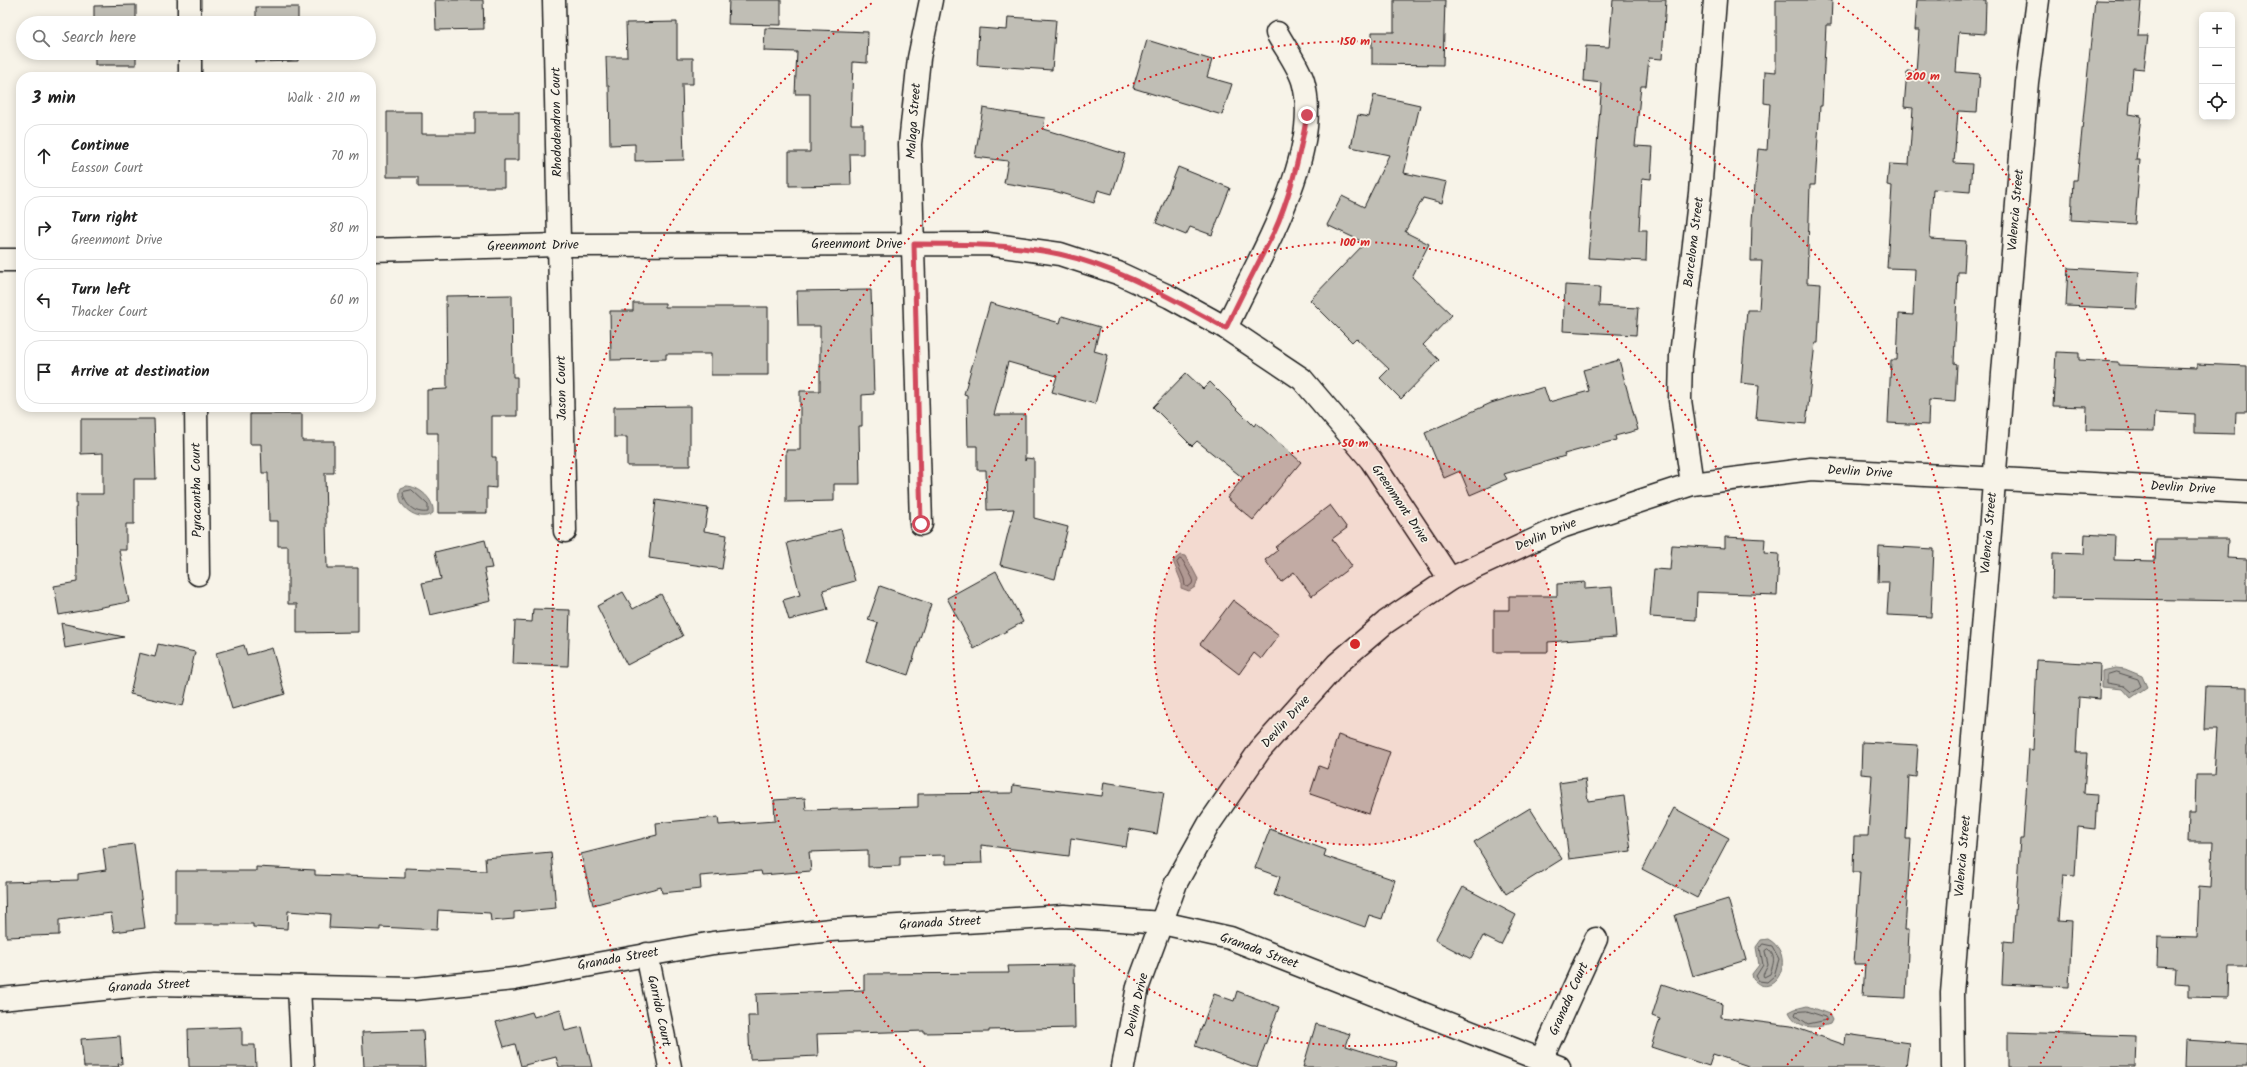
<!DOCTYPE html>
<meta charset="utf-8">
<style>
body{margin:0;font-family:Kalam,sans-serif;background:#f6f6f6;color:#222}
.controls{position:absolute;right:12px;top:12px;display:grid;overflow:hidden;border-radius:8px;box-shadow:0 2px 10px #0003}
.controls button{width:36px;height:36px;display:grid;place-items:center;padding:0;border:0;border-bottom:1px solid #e0e0e0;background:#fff;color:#222;font:20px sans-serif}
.stop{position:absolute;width:12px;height:12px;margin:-9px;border:3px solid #d1495b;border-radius:50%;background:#fff}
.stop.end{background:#d1495b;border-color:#fff;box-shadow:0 1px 4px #0008}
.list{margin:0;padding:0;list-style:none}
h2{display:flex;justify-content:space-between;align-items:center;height:52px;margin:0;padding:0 16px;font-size:17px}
h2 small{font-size:13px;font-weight:400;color:#767676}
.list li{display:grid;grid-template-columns:26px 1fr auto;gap:12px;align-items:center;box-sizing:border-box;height:64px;margin:0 8px 8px;padding:0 8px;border:1px solid #e0e0e0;border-radius:16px}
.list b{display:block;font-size:15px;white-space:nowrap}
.list p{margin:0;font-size:13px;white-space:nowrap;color:#767676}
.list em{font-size:13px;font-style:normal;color:#767676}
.icon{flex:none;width:22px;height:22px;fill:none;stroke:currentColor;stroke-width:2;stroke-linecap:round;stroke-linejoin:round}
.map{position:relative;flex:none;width:2247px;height:1067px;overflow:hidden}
.search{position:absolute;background:#fff;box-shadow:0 2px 10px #0003;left:16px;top:16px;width:360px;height:44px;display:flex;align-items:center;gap:10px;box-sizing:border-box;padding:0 14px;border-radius:22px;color:#767676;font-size:15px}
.panel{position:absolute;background:#fff;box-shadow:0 2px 10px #0003;left:16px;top:72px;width:360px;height:340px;border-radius:16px}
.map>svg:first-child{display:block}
.water{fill:#aca9a2;stroke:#72716c}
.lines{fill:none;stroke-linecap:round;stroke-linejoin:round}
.shore{stroke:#565452;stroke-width:1}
.building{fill:#c0beb5;stroke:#1c1c1c}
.street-casing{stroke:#1c1c1c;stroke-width:25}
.street{stroke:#f7f3e8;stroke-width:22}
.route{stroke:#d1495b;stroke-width:5}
.ring{fill:none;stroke:#d62828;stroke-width:2;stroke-dasharray:2 4}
.labels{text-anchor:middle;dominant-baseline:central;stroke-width:3.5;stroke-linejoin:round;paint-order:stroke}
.street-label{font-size:13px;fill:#1c1c1c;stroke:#f7f3e8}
.centre{fill:#d62828;stroke:#f7f3e8;stroke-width:2}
.ring-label{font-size:12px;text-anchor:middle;font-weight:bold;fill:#d62828;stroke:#f7f3e8;stroke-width:3.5;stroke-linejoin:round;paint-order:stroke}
</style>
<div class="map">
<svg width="2247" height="1067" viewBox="0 0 2247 1067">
<rect width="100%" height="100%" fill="#f7f3e8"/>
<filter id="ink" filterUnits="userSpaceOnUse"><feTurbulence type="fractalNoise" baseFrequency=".025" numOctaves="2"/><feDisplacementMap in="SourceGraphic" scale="8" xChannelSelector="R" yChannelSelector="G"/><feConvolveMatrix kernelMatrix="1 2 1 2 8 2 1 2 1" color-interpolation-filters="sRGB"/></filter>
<g filter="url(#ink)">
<g class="water">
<path d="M 406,486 C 419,486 435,500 433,513 C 419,524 393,505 401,488 Z"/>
<path d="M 1180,555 L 1186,556 L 1198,579 L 1195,587 L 1189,591 L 1181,588 L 1181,581 L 1173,561 Z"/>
<path d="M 2116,668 L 2125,669 L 2142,676 L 2147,687 L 2131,698 L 2123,689 L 2102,687 L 2102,671 Z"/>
<path d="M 1768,939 C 1799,956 1773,1003 1753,979 L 1752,974 L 1759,965 L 1756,947 L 1761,940 Z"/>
<path d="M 1807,1006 L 1829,1014 L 1832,1020 L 1830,1024 C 1815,1029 1797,1029 1789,1012 L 1795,1009 Z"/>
</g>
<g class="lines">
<g class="shore">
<path d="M 412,490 L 428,505 L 428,512 C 415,514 404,505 403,492 Z"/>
<path d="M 1180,559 L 1183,561 L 1193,579 L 1192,584 L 1188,587 L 1185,586 L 1184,579 L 1177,563 Z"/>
<path d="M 2116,672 L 2138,679 L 2141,686 L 2132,692 L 2125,686 L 2107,683 L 2107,675 Z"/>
<path d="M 1763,944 L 1772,946 L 1779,959 L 1774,976 L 1767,982 L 1759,981 L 1756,976 L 1763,965 L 1760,948 Z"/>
<path d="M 1768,949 C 1777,957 1773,964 1770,974 L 1764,977 L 1763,975 L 1768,965 L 1765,951 Z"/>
<path d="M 1807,1011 L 1825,1017 L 1827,1020 L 1808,1024 L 1795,1015 L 1796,1012 Z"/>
</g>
</g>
<g class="building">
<path d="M 435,0 L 483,0 L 484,29 L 436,30 Z"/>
<path d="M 729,0 L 781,0 L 781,25 L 728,24 Z"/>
<path d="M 1394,0 L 1445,0 L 1443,65 L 1372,64 L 1372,32 L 1394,32 Z"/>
<path d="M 1613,0 L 1666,0 L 1662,59 L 1649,58 L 1646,86 L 1641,86 L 1635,146 L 1653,147 L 1651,179 L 1642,178 L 1639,230 L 1647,230 L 1646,261 L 1588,258 L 1602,83 L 1584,81 L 1586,46 L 1609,47 Z"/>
<path d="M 1776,0 L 1832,0 L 1831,25 L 1826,25 L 1822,106 L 1820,106 L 1815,185 L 1810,185 L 1807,283 L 1821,284 L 1818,343 L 1815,343 L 1806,424 L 1756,419 L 1759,385 L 1741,383 L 1747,310 L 1759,310 L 1762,261 L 1751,261 L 1752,221 L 1758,149 L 1767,150 L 1770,104 L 1764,103 L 1765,71 L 1776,72 Z"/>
<path d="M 1917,0 L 1986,0 L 1985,34 L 1959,32 L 1956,72 L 1980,74 L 1977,112 L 1958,111 L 1954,163 L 1972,164 L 1970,192 L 1933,189 L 1930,239 L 1966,241 L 1964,272 L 1958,272 L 1954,363 L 1957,364 L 1955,402 L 1929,400 L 1928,425 L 1888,423 L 1891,360 L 1897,360 L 1899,314 L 1913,315 L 1915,269 L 1887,268 L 1892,186 L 1887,185 L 1889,164 L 1909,165 L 1913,108 L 1904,107 L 1907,71 L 1916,72 L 1919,30 L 1915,30 Z"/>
<path d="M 2095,0 L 2141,1 L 2138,36 L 2148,36 L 2144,69 L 2133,68 L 2129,114 L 2141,116 L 2136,160 L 2140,160 L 2135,224 L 2071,220 L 2073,180 L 2077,180 Z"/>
<path d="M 136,5 L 136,23 L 94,23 L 94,6 Z"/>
<rect x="256" y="7" width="42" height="16"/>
<path d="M 1008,17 L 1056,20 L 1052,70 L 977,65 L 979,28 L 1007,30 Z"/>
<path d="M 677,22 L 677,58 L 693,58 L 693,84 L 682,84 L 684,160 L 635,161 L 635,144 L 610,145 L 609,86 L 607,86 L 606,57 L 627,57 L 626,23 Z"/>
<path d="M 765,28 L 868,32 L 867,63 L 853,62 L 851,124 L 863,124 L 863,154 L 850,154 L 851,185 L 789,186 L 789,152 L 810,152 L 810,94 L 795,94 L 797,52 L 764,51 Z"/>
<path d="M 1147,40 L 1212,60 L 1207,77 L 1232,84 L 1222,115 L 1133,88 Z"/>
<rect x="95" y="53" width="41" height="12"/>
<path d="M 255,53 L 298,53 L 298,61 L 255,62 Z"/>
<path d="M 1374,95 L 1420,105 L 1404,173 L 1447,182 L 1442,203 L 1423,198 L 1405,232 L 1429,244 L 1412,277 L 1452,315 L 1423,345 L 1439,360 L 1401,399 L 1380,378 L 1389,369 L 1356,338 L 1352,342 L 1310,300 L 1365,243 L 1327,225 L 1342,196 L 1364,207 L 1389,155 L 1351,147 L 1358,115 L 1369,117 Z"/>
<path d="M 983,108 L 1045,118 L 1043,129 L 1125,154 L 1112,194 L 1098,190 L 1094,203 L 1054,191 L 1004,183 L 1008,161 L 975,157 Z"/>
<path d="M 387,112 L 422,112 L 422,134 L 475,134 L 475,112 L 519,112 L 519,160 L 504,160 L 504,187 L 418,187 L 418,177 L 387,177 Z"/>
<path d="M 1178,167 L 1230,188 L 1212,235 L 1190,227 L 1186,235 L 1156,223 Z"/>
<path d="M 2068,268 L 2139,272 L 2137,309 L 2066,306 Z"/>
<path d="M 1565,285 L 1600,287 L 1599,306 L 1638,308 L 1636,335 L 1563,331 Z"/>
<path d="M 871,290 L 874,394 L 862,395 L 862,426 L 859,426 L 860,484 L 834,484 L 834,501 L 786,502 L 786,450 L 800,450 L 800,391 L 820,391 L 820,326 L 798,326 L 797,291 Z"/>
<path d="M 512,295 L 513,377 L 517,377 L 517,416 L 492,416 L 492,457 L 496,457 L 496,488 L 487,487 L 487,513 L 438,513 L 438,433 L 427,433 L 427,390 L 447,389 L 446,296 Z"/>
<path d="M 633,303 L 665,303 L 665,307 L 768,307 L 768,375 L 711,375 L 711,354 L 666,354 L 666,359 L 611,360 L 610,311 L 633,311 Z"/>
<path d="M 990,303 L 1060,323 L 1062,316 L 1100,327 L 1094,351 L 1108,355 L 1095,404 L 1052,392 L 1057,376 L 1008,362 L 994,415 L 1025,415 L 1025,461 L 1026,458 L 1034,459 L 1034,518 L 1068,527 L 1055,579 L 1000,565 L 1014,509 L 987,510 L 986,470 L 977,470 L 977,446 L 968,446 L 967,395 L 964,394 Z"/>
<path d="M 2056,352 L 2079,353 L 2079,360 L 2118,362 L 2118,365 L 2197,368 L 2197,364 L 2247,366 L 2247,412 L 2236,412 L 2235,434 L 2195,433 L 2195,414 L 2155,412 L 2154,431 L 2086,430 L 2087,407 L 2053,406 Z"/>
<path d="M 1619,360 L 1638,430 L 1615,436 L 1616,440 L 1564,454 L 1565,456 L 1504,474 L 1507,479 L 1470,495 L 1460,471 L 1444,478 L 1425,433 L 1491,403 L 1544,387 L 1549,402 L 1589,391 L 1583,370 Z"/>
<path d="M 1186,373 L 1203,389 L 1210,382 L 1254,426 L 1256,423 L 1301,462 L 1253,520 L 1227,498 L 1243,478 L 1197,441 L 1192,446 L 1153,407 Z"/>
<path d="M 690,406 L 690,466 L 627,466 L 627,437 L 614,437 L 614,407 Z"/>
<path d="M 250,414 L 302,414 L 302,441 L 334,441 L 334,473 L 325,473 L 327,568 L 358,568 L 358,632 L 297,633 L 297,604 L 288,604 L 288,546 L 278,546 L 278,521 L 269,521 L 268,473 L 262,473 L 261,444 L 250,444 Z"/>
<path d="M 81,419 L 154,419 L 156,479 L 134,479 L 134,524 L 126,524 L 126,550 L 119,550 L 129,602 L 59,615 L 54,586 L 77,582 L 76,494 L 103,494 L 103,453 L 81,454 Z"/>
<path d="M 656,500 L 708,508 L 704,531 L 727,535 L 722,569 L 649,558 Z"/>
<path d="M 1330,505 L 1347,528 L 1332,539 L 1352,566 L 1312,596 L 1294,572 L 1281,582 L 1265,560 L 1278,550 L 1275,547 Z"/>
<path d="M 841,529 L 855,581 L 823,590 L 828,610 L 789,620 L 783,600 L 800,595 L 787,543 Z"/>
<path d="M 2085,534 L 2115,536 L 2114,560 L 2155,561 L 2156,539 L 2228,539 L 2227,558 L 2247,559 L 2247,601 L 2052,598 L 2053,553 L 2084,554 Z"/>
<path d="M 1725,537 L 1765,539 L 1764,553 L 1779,554 L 1777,595 L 1697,592 L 1696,620 L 1650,617 L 1654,569 L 1670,570 L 1672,545 L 1725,548 Z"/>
<path d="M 485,540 L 492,568 L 484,569 L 491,601 L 430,615 L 422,583 L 441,579 L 435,552 Z"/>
<path d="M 1879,546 L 1934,549 L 1931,617 L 1887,615 L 1889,582 L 1878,582 Z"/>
<path d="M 996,571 L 1023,622 L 974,649 L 947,598 Z"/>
<path d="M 1585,582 L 1585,589 L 1612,587 L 1616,637 L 1548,642 L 1548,652 L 1494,652 L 1494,610 L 1509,610 L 1509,596 L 1557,596 L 1557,584 Z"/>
<path d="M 880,586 L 931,604 L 908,675 L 866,661 L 878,623 L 868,620 Z"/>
<path d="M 623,592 L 633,609 L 661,594 L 683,636 L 627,665 L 597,606 Z"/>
<path d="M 1233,600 L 1279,635 L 1261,659 L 1254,653 L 1239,674 L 1200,644 Z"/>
<path d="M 533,609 L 570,610 L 568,666 L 513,664 L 515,621 L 532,622 Z"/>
<path d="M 61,623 L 124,637 L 65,648 Z"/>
<path d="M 158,644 L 195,652 L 183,706 L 130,694 L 139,653 L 155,657 Z"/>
<path d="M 244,645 L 247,655 L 272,648 L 285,694 L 232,709 L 216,653 Z"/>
<path d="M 2037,660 L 2100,664 L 2099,699 L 2079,697 L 2076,753 L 2087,753 L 2084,793 L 2097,794 L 2095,829 L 2078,827 L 2075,876 L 2063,875 L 2059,920 L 2072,921 L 2069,987 L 2002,984 L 2004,941 L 2013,942 L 2020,839 L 2023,839 L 2029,749 L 2033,750 Z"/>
<path d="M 2206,686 L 2247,687 L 2247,967 L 2229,967 L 2228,998 L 2189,997 L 2189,985 L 2175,984 L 2176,967 L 2157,966 L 2158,937 L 2197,938 L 2199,887 L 2211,888 L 2213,842 L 2188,842 L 2189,813 L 2195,813 L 2196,775 L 2214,775 L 2217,729 L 2204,729 Z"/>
<path d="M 1338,735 L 1390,752 L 1369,814 L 1310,794 L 1319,766 L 1327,769 Z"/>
<path d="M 1862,742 L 1918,745 L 1916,777 L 1909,776 L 1906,839 L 1911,839 L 1905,930 L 1909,930 L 1906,998 L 1863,996 L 1865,964 L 1854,964 L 1860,872 L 1853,872 L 1854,836 L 1868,836 L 1872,775 L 1861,774 Z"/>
<path d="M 1585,779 L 1588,801 L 1624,796 L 1631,851 L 1569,859 L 1559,783 Z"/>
<path d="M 1104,782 L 1164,792 L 1157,834 L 1129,829 L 1126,847 L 1071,838 L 1069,856 L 981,845 L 982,863 L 946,864 L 946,855 L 900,856 L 900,866 L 868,867 L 868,850 L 809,852 L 811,871 L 762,875 L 761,871 L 700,876 L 701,889 L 662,893 L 661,887 L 593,905 L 581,854 L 657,835 L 656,823 L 718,817 L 719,825 L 775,821 L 774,800 L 805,798 L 806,810 L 918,807 L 918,794 L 1012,793 L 1013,785 L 1102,796 Z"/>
<path d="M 1530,808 L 1562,859 L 1506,894 L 1474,842 Z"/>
<path d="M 1674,808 L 1729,838 L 1697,898 L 1642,869 Z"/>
<path d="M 1270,829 L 1326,850 L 1324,856 L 1395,880 L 1382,919 L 1369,915 L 1365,927 L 1274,895 L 1280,877 L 1255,868 Z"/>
<path d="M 134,844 L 145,928 L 114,932 L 111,913 L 59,920 L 59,935 L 6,937 L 5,882 L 78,880 L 78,874 L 106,870 L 103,848 Z"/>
<path d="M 551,852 L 556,908 L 514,912 L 514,919 L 491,921 L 490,913 L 438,910 L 437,930 L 380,927 L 380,930 L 329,928 L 330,914 L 288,911 L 287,929 L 253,927 L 253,924 L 176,924 L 176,871 L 256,871 L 256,867 L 315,870 L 315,875 L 405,878 L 405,868 L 486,871 L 485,858 Z"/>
<path d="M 1463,887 L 1516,915 L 1501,945 L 1483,936 L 1471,959 L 1435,940 Z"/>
<path d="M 1728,899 L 1746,960 L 1693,976 L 1675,915 Z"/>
<path d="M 1074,965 L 1075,1028 L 989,1030 L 989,1032 L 924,1033 L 924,1031 L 817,1034 L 818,1056 L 750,1059 L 748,1016 L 757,1016 L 756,994 L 864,990 L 864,974 L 1009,973 L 1008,966 Z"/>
<path d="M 1662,984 L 1722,1004 L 1721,1017 L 1791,1026 L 1845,1045 L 1846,1034 L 1909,1043 L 1906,1067 L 1751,1067 L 1713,1054 L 1709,1066 L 1651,1047 L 1660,1019 L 1652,1016 Z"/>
<path d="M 1237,991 L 1279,1007 L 1257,1067 L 1252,1067 L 1195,1046 L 1214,994 L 1234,1001 Z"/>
<path d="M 560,1009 L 565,1031 L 582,1027 L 592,1067 L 559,1067 L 556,1057 L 521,1066 L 515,1044 L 504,1047 L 496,1022 L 532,1012 L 534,1017 Z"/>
<path d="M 1316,1024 L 1350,1034 L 1346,1046 L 1397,1062 L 1396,1067 L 1303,1067 Z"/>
<path d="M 242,1027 L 242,1045 L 255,1045 L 256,1067 L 189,1067 L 188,1029 Z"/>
<path d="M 423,1030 L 425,1067 L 364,1067 L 362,1032 Z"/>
<path d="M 2008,1032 L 2136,1036 L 2135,1067 L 2008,1067 Z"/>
<path d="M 120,1036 L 122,1064 L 118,1064 L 119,1067 L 84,1067 L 81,1039 Z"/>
<path d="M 2186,1040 L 2247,1044 L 2247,1067 L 2185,1067 Z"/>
</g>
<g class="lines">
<g class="street-casing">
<g id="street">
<path d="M 189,0 L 189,23"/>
<path d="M 554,0 L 565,531"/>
<path d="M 190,53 L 190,77"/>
<path d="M 371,250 L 560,245 L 988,244 L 1060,254 L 1118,273 L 1170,297 L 1226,328 L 1302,379 L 1371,460 L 1450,579"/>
<path d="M 0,260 L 21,260"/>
<path d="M 1226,328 C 1256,262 1324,154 1303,81 C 1298,65 1285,48 1277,33"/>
<path d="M 196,407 L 198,574"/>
<path d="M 1692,484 L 1680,400 L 1681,355 L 1700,193 L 1715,0"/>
<path d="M 921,524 L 910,144 L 919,58 L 931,0"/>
<path d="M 647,954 L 670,1067"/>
<path d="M 299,987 L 303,1067"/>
<path d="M 0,999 L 154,984 L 414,989 L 514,979 L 713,943 L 831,930 L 1064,916 L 1162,923 L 1230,938 L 1559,1067"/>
<path d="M 1541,1060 L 1596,939"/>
<path d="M 1123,1067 L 1138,986 L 1176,883 L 1209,824 L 1260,750 L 1337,664 L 1386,622 L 1450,579 L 1564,526 L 1692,484 L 1811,469 L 2247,492"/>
<path d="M 1953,1067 L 1952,993 L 2027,82 L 2038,0"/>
</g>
</g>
<use href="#street" class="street"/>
</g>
</g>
<g class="lines" filter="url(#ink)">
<path class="route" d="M 921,524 L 914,244 C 963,244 1011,244 1059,254 C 1119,267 1173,300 1226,328 C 1241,295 1258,264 1274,232 C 1291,195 1300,155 1307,115"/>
</g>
<circle cx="1355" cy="644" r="201" fill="#d62828" fill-opacity=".12"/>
<g class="ring">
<circle cx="1355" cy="644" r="201"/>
<circle cx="1355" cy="644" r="402"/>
<path d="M925 1067A603 603 0 1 1 1785 1067"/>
<path d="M670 1064A803 803 0 0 1 872 3M1838 3A803 803 0 0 1 2040 1064"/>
</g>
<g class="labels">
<g class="street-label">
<text transform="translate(914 121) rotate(-86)">Malaga Street</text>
<text transform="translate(557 122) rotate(-91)">Rhododendron Court</text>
<text transform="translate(2016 210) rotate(-85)">Valencia Street</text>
<text transform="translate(1694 242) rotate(-83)">Barcelona Street</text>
<text x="857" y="244">Greenmont Drive</text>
<text transform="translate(533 246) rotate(-1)">Greenmont Drive</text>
<text transform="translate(562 388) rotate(-91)">Jason Court</text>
<text transform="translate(1860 472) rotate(3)">Devlin Drive</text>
<text transform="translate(2183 488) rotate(3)">Devlin Drive</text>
<text transform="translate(197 490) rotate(-91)">Pyracantha Court</text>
<text transform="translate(1400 504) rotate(56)">Greenmont Drive</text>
<text transform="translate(1989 533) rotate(-85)">Valencia Street</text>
<text transform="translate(1546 535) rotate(-23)">Devlin Drive</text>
<text transform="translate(1286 722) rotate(-48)">Devlin Drive</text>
<text transform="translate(1963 856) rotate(-85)">Valencia Street</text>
<text transform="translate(940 923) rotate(-3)">Granada Street</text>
<text transform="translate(1259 951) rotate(20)">Granada Street</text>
<text transform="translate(618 959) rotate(-10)">Granada Street</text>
<text transform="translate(149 986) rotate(-3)">Granada Street</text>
<text transform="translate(1569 999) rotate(-66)">Granada Court</text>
<text transform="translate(1137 1005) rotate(-77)">Devlin Drive</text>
<text transform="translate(659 1011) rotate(78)">Garrido Court</text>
</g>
</g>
<circle cx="1355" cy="644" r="6" class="centre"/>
<g class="ring-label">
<text x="1355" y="45">150 m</text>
<text x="1923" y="80">200 m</text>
<text x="1355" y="246">100 m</text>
<text x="1355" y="447">50 m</text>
</g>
</svg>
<div class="controls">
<button>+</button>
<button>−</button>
<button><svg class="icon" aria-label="locate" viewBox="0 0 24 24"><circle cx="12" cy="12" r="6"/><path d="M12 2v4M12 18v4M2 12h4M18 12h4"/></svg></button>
</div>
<div class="stop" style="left:921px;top:524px"></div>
<div class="stop end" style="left:1307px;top:115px"></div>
<div class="search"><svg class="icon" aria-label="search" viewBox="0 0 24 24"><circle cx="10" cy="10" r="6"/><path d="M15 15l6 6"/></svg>Search here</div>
<section class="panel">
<h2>3 min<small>Walk · 210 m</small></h2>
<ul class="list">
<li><svg class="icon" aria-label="ahead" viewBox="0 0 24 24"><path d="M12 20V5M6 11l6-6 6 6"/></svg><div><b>Continue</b><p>Easson Court</p></div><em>70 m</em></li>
<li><svg class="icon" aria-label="right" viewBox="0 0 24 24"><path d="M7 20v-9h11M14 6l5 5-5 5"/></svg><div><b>Turn right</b><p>Greenmont Drive</p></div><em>80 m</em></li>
<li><svg class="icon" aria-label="left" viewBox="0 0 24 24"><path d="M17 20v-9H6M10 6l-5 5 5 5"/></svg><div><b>Turn left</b><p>Thacker Court</p></div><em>60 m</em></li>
<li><svg class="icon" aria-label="arrive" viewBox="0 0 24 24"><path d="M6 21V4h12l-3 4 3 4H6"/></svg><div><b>Arrive at destination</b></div></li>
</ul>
</section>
</div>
